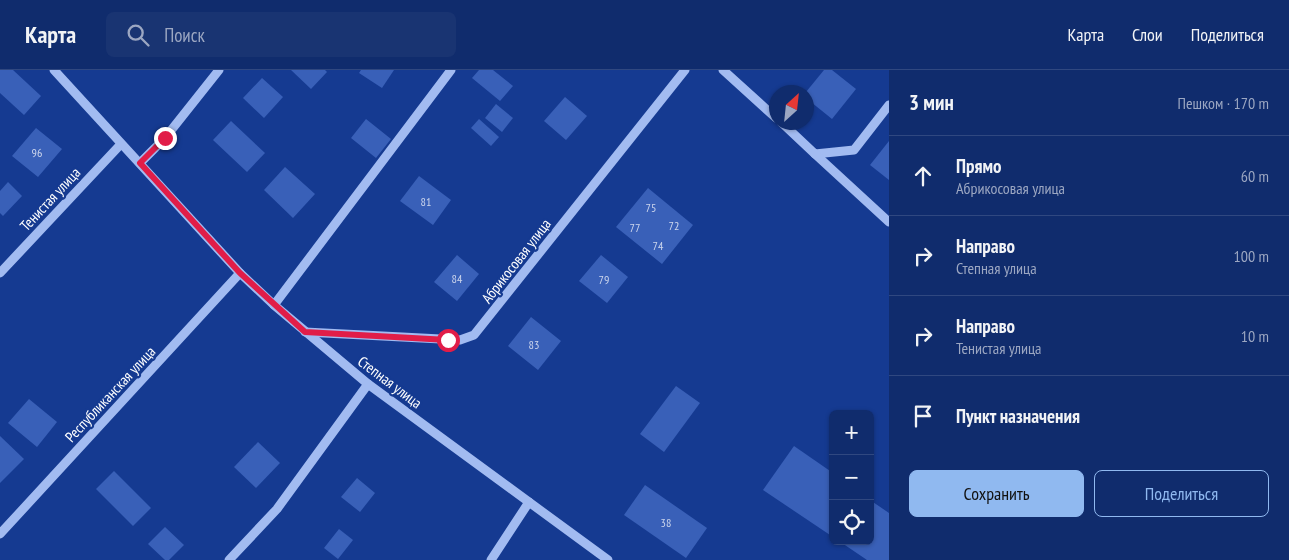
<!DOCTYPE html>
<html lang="ru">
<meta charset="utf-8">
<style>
body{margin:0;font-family:"PT Sans Narrow",sans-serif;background:#193472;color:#f1f3f6}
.controls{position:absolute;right:15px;bottom:15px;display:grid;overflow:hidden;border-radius:8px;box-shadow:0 1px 4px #0004}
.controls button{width:45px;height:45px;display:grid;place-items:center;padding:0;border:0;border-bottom:1px solid #304880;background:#102c6d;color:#f1f3f6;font:25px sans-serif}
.compass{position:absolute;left:769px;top:15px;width:45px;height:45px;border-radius:50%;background:#102c6d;box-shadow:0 1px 4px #0004;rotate:27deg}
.stop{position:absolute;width:15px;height:15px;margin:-11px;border:4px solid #e11d48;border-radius:50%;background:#fff}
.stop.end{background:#e11d48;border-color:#fff;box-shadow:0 1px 5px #0008}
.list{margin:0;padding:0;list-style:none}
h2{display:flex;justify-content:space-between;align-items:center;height:65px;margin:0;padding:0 20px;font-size:21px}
h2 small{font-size:16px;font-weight:400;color:#9ca7c2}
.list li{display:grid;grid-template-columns:32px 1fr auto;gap:15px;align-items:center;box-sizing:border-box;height:80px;padding:0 20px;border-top:1px solid #304880}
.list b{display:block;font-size:19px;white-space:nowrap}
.list p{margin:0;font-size:16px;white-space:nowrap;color:#9ca7c2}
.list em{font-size:16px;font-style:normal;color:#9ca7c2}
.actions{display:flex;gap:10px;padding:15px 20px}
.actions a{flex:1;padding:11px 0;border:1px solid #90b9f0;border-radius:8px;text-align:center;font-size:18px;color:#90b9f0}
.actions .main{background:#90b9f0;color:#111}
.icon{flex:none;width:28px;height:28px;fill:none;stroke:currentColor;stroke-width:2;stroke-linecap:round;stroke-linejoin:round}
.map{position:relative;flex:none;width:889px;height:490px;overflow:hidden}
header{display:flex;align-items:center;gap:30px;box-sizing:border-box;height:70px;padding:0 25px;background:#102c6d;border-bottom:1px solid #304880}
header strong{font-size:24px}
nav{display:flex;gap:28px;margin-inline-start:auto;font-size:18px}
.search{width:350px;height:45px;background:#193472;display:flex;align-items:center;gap:12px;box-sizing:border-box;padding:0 18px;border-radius:8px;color:#9ca7c2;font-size:19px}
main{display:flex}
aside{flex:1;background:#102c6d}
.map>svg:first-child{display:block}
.building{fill:#3960b8}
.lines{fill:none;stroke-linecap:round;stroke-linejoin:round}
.minor{stroke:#a2bbf1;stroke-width:9}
.route{stroke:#e11d48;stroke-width:6}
.labels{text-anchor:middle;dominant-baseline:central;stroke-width:4.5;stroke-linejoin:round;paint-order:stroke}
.number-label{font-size:12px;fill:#ced7ed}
.street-label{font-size:15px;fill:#fff;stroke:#153a91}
</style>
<header>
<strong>Карта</strong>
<div class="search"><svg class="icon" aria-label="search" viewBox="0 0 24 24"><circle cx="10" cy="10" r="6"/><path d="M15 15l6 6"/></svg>Поиск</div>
<nav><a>Карта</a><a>Слои</a><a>Поделиться</a></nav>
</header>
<main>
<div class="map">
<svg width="889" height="490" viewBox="0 0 889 490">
<rect width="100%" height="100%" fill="#153a91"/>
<g class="building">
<path d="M 0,0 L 13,0 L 41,26 L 24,45 L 0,23 Z"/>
<path d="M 291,0 L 325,0 L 327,2 L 311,19 Z"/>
<path d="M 361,0 L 394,0 L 382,18 L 359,3 Z"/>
<path d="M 479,0 L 493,0 L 513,16 L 500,31 L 472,8 Z"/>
<path d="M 824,0 L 832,0 L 856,19 L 832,49 L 806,28 L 806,22 Z"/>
<path d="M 262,8 L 283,27 L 264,48 L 243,28 Z"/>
<path d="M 565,27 L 587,46 L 566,70 L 544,51 Z"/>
<path d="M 496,34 L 513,48 L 502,62 L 485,48 Z"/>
<path d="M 366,49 L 391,69 L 376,88 L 351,68 Z"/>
<path d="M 479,49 L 499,67 L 491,76 L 471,58 Z"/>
<path d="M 231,51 L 265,83 L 247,102 L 213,70 Z"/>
<path d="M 36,58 L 62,79 L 38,107 L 12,86 Z"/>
<path d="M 889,71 L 889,110 L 870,95 Z"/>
<path d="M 285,97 L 315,124 L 293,148 L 264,120 Z"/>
<path d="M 419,106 L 451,130 L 433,155 L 400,131 Z"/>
<path d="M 8,112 L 22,126 L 3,146 L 0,143 L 0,121 Z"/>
<path d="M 648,118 L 693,155 L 662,194 L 616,157 Z"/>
<path d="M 457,185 L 479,204 L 457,231 L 434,212 Z"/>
<path d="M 601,185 L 628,207 L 607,233 L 579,211 Z"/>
<path d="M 531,247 L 561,271 L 538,300 L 508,276 Z"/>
<path d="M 676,316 L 700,333 L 664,382 L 640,364 Z"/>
<path d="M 29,329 L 57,352 L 37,377 L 8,353 Z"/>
<path d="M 0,366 L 24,389 L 0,413 Z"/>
<path d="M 258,372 L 280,393 L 256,418 L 234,397 Z"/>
<path d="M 794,376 L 833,403 L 833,467 L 763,420 Z"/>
<path d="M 114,401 L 151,438 L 133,456 L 96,419 Z"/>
<path d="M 357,408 L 375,423 L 360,442 L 341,427 Z"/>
<path d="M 645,415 L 707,458 L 686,488 L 624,445 Z"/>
<path d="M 870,430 L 889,443 L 889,490 L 867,490 L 839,471 L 870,471 Z"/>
<path d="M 165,457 L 184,475 L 169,490 L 165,490 L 148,474 Z"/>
<path d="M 339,459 L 353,470 L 338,489 L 324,478 Z"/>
</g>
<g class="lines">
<g class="minor">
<path d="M 54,0 L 240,203 L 274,235 L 368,314 L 608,490"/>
<path d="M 723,0 L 776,48"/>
<path d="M 781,52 L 815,84 L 854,80 L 889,35"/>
<path d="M 815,84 L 889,152"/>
<path d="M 140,93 L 165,68 L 219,0"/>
<path d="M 0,203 L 121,74"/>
<path d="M 274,235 L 451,0"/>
<path d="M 305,262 L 460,270 L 474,265 L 685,0"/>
<path d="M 0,464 L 240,203"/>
<path d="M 229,490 L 277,439 L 368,314"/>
<path d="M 491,490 L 529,432"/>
</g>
</g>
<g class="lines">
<path class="route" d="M 165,68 L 140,93 L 240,203 L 305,262 L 448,270"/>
</g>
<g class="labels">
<g class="number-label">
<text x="37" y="82">96</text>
<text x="426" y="131">81</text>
<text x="651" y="137">75</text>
<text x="674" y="155">72</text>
<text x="635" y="157">77</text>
<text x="658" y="175">74</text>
<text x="457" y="208">84</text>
<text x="604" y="209">79</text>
<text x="534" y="274">83</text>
<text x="666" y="452">38</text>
</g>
<g class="street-label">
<text transform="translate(50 129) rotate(-47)">Тенистая улица</text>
<text transform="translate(516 191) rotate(-52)">Абрикосовая улица</text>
<text transform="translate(390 312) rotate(37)">Степная улица</text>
<text transform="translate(110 324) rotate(-47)">Республиканская улица</text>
</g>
</g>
</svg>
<div class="controls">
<button>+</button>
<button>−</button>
<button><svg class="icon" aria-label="locate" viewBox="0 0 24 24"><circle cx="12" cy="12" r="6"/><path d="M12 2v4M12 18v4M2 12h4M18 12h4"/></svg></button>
</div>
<svg class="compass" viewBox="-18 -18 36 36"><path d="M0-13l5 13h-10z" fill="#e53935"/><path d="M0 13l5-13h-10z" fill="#9ca7c2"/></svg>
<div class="stop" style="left:448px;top:270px"></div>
<div class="stop end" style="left:165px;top:68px"></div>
</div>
<aside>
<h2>3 мин<small>Пешком · 170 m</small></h2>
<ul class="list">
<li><svg class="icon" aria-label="ahead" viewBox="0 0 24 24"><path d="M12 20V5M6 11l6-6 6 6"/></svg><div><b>Прямо</b><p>Абрикосовая улица</p></div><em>60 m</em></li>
<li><svg class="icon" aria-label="right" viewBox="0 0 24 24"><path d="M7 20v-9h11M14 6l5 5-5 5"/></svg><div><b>Направо</b><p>Степная улица</p></div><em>100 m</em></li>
<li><svg class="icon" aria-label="right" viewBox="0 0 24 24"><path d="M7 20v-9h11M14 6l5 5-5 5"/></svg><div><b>Направо</b><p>Тенистая улица</p></div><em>10 m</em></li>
<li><svg class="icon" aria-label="arrive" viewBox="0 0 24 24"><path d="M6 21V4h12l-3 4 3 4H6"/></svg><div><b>Пункт назначения</b></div></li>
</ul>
<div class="actions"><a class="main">Сохранить</a><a>Поделиться</a></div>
</aside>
</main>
